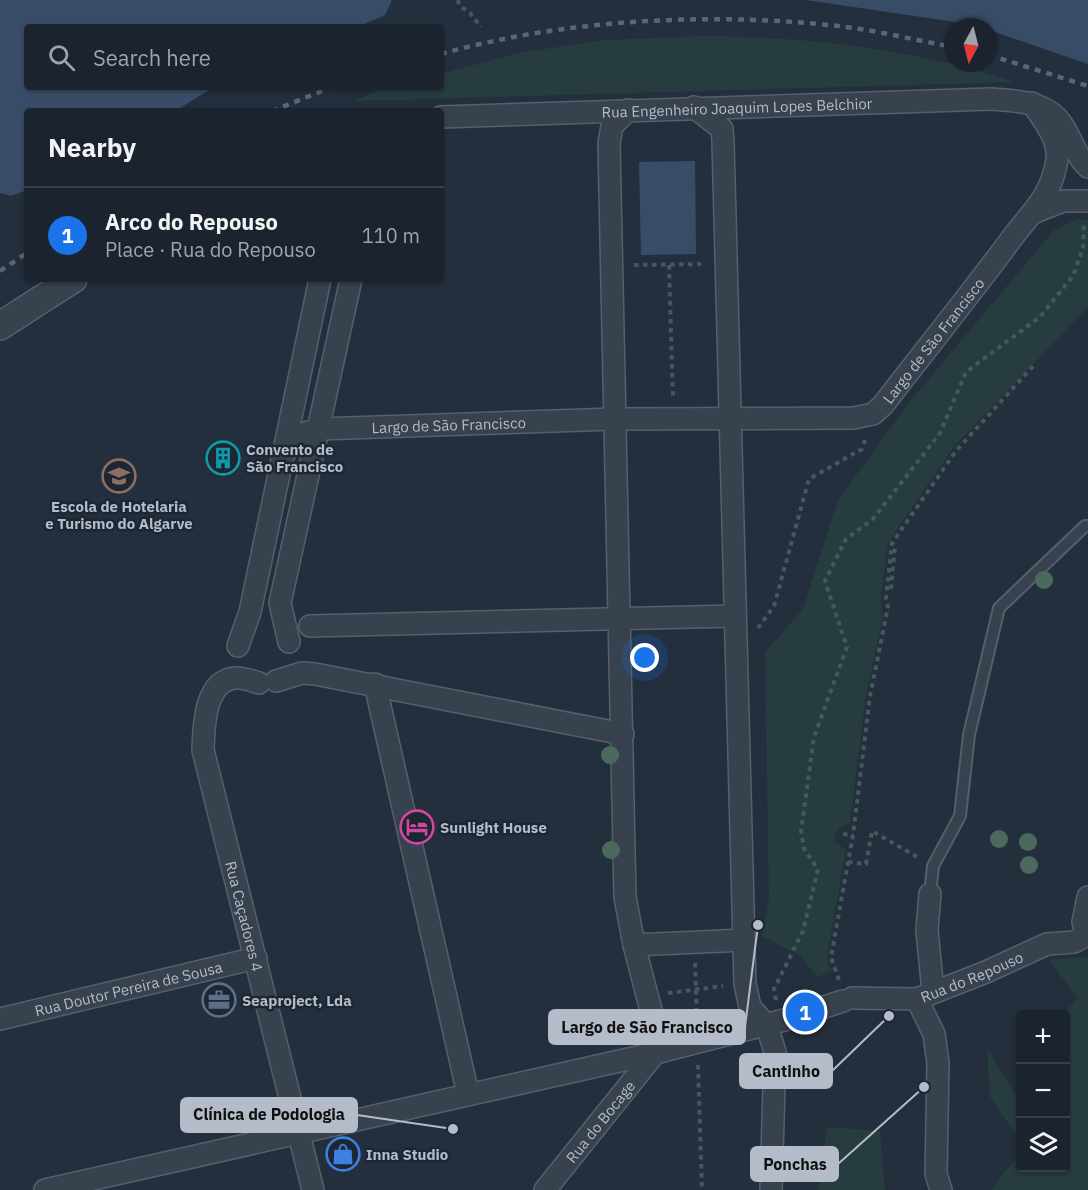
<!DOCTYPE html>
<meta charset="utf-8">
<style>
body{margin:0;font-family:"IBM Plex Sans",sans-serif;background:#282f3a;color:#f1f3f6}
.controls{position:absolute;right:18px;bottom:18px;display:grid;overflow:hidden;border-radius:6px;box-shadow:0 2px 4px #0004}
.controls button{width:54px;height:54px;display:grid;place-items:center;padding:0;border:0;border-bottom:2px solid #39404a;background:#1b232e;color:#f1f3f6;font:30px sans-serif}
.compass{position:absolute;left:944px;top:18px;width:54px;height:54px;border-radius:50%;background:#1b232e;box-shadow:0 2px 4px #0004;rotate:187deg}
.you{position:absolute;left:645px;top:658px;width:21px;height:21px;margin:-15px;border:4px solid #fff;border-radius:50%;background:#1a73e8;box-shadow:0 0 0 9px #1a73e833}
.badge{display:grid;place-items:center;width:39px;height:39px;border-radius:50%;background:#1a73e8;color:#fff;font-size:20px;font-weight:700}
.pin{position:absolute;translate:-50% -50%;border:3px solid #fff;box-shadow:0 2px 6px #0006}
.list{margin:0;padding:0;list-style:none}
h2{display:flex;justify-content:space-between;align-items:center;height:78px;margin:0;padding:0 24px;font-size:26px}
h2 small{font-size:20px;font-weight:400;color:#a0a4aa}
.list li{display:grid;grid-template-columns:39px 1fr auto;gap:18px;align-items:center;box-sizing:border-box;height:96px;padding:0 24px;border-top:2px solid #39404a}
.list b{display:block;font-size:22px;white-space:nowrap}
.list p{margin:0;font-size:20px;white-space:nowrap;color:#a0a4aa}
.list em{font-size:20px;font-style:normal;color:#a0a4aa}
.icon{flex:none;width:33px;height:33px;fill:none;stroke:currentColor;stroke-width:2;stroke-linecap:round;stroke-linejoin:round}
.map{position:relative;flex:none;width:1088px;height:1190px;overflow:hidden}
.search{position:absolute;background:#1b232e;box-shadow:0 2px 4px #0004;left:24px;top:24px;width:420px;height:66px;display:flex;align-items:center;gap:15px;box-sizing:border-box;padding:0 21px;border-radius:6px;color:#a0a4aa;font-size:22px}
.panel{position:absolute;background:#1b232e;box-shadow:0 2px 4px #0004;left:24px;top:108px;width:420px;height:174px;border-radius:6px}
.map>svg:first-child{display:block}
.green{fill:#263c3f}
.water{fill:#394c67}
.lines{fill:none;stroke-linecap:round;stroke-linejoin:round}
.service-casing{stroke:#565f6c;stroke-width:14}
.minor-casing{stroke:#565f6c;stroke-width:24}
.tertiary-casing{stroke:#565f6c;stroke-width:30}
.path{stroke:#44595c;stroke-width:4;stroke-dasharray:4.5 4.5;stroke-linecap:butt}
.service{stroke:#38414e;stroke-width:10}
.minor{stroke:#38414e;stroke-width:21}
.tertiary{stroke:#38414e;stroke-width:27}
.rail{stroke:#5a6575;stroke-width:4.5;stroke-dasharray:6 6;stroke-linecap:butt}
.tree{fill:#4b6a5d}
.labels{text-anchor:middle;dominant-baseline:central;stroke-width:5;stroke-linejoin:round;paint-order:stroke}
.street-label{font-size:15px;fill:#b4bcc9;stroke:#1d2633}
.poi-label{font-size:15px;font-weight:bold;fill:#b4bcc9;stroke:#1d2633;text-anchor:start}
.leader{fill:none;stroke:#b4bcc9;stroke-width:2}
.callout-dot{fill:#b4bcc9;stroke:#1d2633;stroke-width:2}
.callout{fill:#b4bcc9;stroke:#b4bcc9;stroke-width:2}
.callout-label{font-size:16px;text-anchor:middle;font-weight:bold;fill:#111}
</style>
<div class="map">
<svg width="1088" height="1190" viewBox="0 0 1088 1190">
<rect width="100%" height="100%" fill="#242f3e"/>
<g class="green">
<path d="M 705,36 C 817,38 908,48 1015,82 L 354,101 L 387,87 L 441,87 L 441,74 L 518,53 L 605,40 Z"/>
<path d="M 1077,219 L 1088,221 L 1088,307 L 953,448 L 888,543 L 881,599 L 883,616 L 866,696 L 850,824 C 839,826 835,831 834,841 L 846,850 L 827,958 L 831,971 L 817,977 L 801,956 L 762,936 L 769,900 L 765,652 L 803,609 L 838,500 L 908,404 L 1054,230 Z"/>
<path d="M 1088,957 L 1088,1190 L 992,1190 L 1000,1177 L 1020,1156 L 1020,1168 L 1066,1168 L 1064,1014 L 1077,998 L 1049,959 Z"/>
<path d="M 987,1048 L 1020,1102 L 1020,1141 L 990,1097 Z"/>
<path d="M 827,1127 L 880,1131 L 885,1190 L 818,1190 Z"/>
</g>
<g class="water">
<path d="M 0,0 L 392,0 L 385,15 L 357,27 L 27,27 L 27,87 L 214,87 L 175,111 L 27,111 L 27,190 L 11,196 L 0,193 Z"/>
<path d="M 806,0 L 1088,0 L 1088,64 L 989,30 L 989,27 Z"/>
<path d="M 695,161 L 696,254 L 641,255 L 639,162 Z"/>
</g>
<g class="lines">
<g class="service-casing">
<path id="service" d="M 930,894 L 933,866 L 960,816 L 969,735 L 999,608 L 1085,526 L 1088,526"/>
</g>
<g class="minor-casing">
<g id="minor">
<path d="M 694,107 L 722,129 L 723,141 L 745,984 L 750,1007 L 767,1026 L 775,1052 L 771,1190"/>
<path d="M 628,110 L 612,126 L 609,143 L 625,897 L 634,945 L 657,1033 L 655,1053"/>
<path id="s1" d="M 441,117 L 991,99 C 1015,101 1046,101 1061,123 C 1072,138 1074,154 1088,167"/>
<path d="M 1035,212 L 1063,201 L 1088,201"/>
<path id="s2" d="M 282,457 C 293,440 299,433 319,429 L 615,419 L 854,418 L 873,414 L 883,405 C 926,349 970,295 1012,238 C 1030,214 1050,197 1056,165 C 1062,142 1044,121 1032,103"/>
<path d="M 310,626 L 735,616"/>
<path d="M 289,642 L 280,603 L 351,279"/>
<path d="M 238,646 L 250,612 L 320,279"/>
<path d="M 276,681 L 302,673 L 315,674 L 623,734"/>
<path id="s3" d="M 259,683 C 252,681 242,677 235,678 C 204,681 204,727 203,750 L 313,1190"/>
<path d="M 375,684 L 468,1094"/>
<path d="M 930,894 L 927,930 L 933,992"/>
<path d="M 1088,897 L 1083,922 L 1088,936"/>
<path d="M 634,945 L 744,940"/>
<path id="s4" d="M 852,998 L 917,999 L 986,972 L 1047,944 L 1074,942 L 1087,935"/>
<path d="M 917,999 L 934,1034 L 938,1063 L 936,1174 L 941,1190"/>
<path d="M 812,1011 L 843,1001"/>
<path id="s5" d="M 0,1019 L 256,958"/>
<path d="M 45,1190 L 655,1053 L 800,1016"/>
<path id="s6" d="M 545,1190 L 655,1053"/>
</g>
</g>
<g class="tertiary-casing">
<path id="tertiary" d="M 0,326 L 73,279"/>
</g>
<g class="path">
<path d="M 458,0 L 459,5 L 470,13 L 481,27"/>
<path d="M 634,265 L 704,264"/>
<path d="M 669,265 L 673,399"/>
<path d="M 891,589 L 895,547 L 892,543"/>
<path d="M 758,628 L 774,606 L 809,479 L 862,449 L 866,437"/>
<path d="M 843,834 L 853,835"/>
<path d="M 848,862 L 866,864 L 872,831 L 919,858"/>
<path d="M 695,963 L 697,1021"/>
<path d="M 839,980 L 831,957 L 853,835 L 870,696 L 888,607 L 886,599 L 892,543 L 956,451 L 1035,364"/>
<path d="M 668,993 L 723,986"/>
<path d="M 776,1000 L 774,989 L 803,931 L 818,869 L 804,849 L 801,831 L 814,737 L 847,647 L 825,581 L 846,539 L 873,519 L 940,433 L 966,372 L 1040,317 L 1073,276 L 1083,248 L 1084,223"/>
<path d="M 698,1065 L 702,1190"/>
</g>
<use href="#service" class="service"/>
<use href="#minor" class="minor"/>
<use href="#tertiary" class="tertiary"/>
<g class="rail">
<path d="M 441,54 C 568,18 723,11 854,28 C 887,33 920,41 953,47"/>
<path d="M 989,55 L 1088,86"/>
<path d="M 272,111 L 332,87"/>
<path d="M 0,271 L 27,253"/>
</g>
</g>
<g class="tree">
<circle cx="1044" cy="580" r="9"/>
<circle cx="610" cy="755" r="9"/>
<circle cx="999" cy="839" r="9"/>
<circle cx="1028" cy="842" r="9"/>
<circle cx="611" cy="850" r="9"/>
<circle cx="1029" cy="865" r="9"/>
</g>
<defs>
<g id="building-ring" transform="scale(1.725)"><circle r="9.5" fill="#1d2633" stroke="#0f9aa8" stroke-width="1.5"/><path d="M-4-6H4V6H1V3H-1V6H-4ZM-2.5-4.3h1.7v1.8h-1.7ZM.8-4.3h1.7v1.8H.8ZM-2.5-1h1.7V.8h-1.7ZM.8-1h1.7V.8H.8Z" fill="#0f9aa8"/></g>
<g id="school-ring" transform="scale(1.725)"><circle r="9.5" fill="#1d2633" stroke="#8d6e63" stroke-width="1.5"/><path d="M0-5L7-2L0 1L-7-2ZM-4 1L0 2.5L4 1V4Q0 6-4 4Z" fill="#8d6e63"/></g>
<g id="hotel-ring" transform="scale(1.725)"><circle r="9.5" fill="#1d2633" stroke="#d1479c" stroke-width="1.5"/><path d="M-6-4.5h1.5V1H6V5H4.5V3h-9V5H-6ZM-4 0a1.8 1.8 0 1 1 3.6 0ZM.5 0V-2.5h3Q6-2.5 6 0Z" fill="#d1479c"/></g>
<g id="office-ring" transform="scale(1.725)"><circle r="9.5" fill="#1d2633" stroke="#5c6f8a" stroke-width="1.5"/><path d="M-6-3h4V-5.5h4V-3h4V5H-6ZM-1-4.5V-3h2v-1.5ZM-6 0V1H6V0Z" fill="#5c6f8a"/></g>
<g id="shop-ring" transform="scale(1.725)"><circle r="9.5" fill="#1d2633" stroke="#3f7fe0" stroke-width="1.5"/><path d="M-5-2.5h2.3a2.7 3.5 0 0 1 5.4 0H5L5.5 6h-11ZM-1.5-2.5h3a1.5 2.3 0 0 0-3 0Z" fill="#3f7fe0"/></g>
</defs>
<g fill-rule="evenodd">
<use href="#building-ring" x="223" y="458"/>
<use href="#school-ring" x="119" y="476"/>
<use href="#hotel-ring" x="417" y="827"/>
<use href="#office-ring" x="219" y="1000"/>
<use href="#shop-ring" x="343" y="1154"/>
</g>
<g class="labels">
<g class="street-label">
<text stroke="none"><textPath href="#s1" startOffset="296">Rua Engenheiro Joaquim Lopes Belchior</textPath></text>
<text stroke="none"><textPath href="#s2" startOffset="698">Largo de São Francisco</textPath></text>
<text stroke="none"><textPath href="#s2" startOffset="178">Largo de São Francisco</textPath></text>
<text stroke="none"><textPath href="#s3" startOffset="282">Rua Caçadores 4</textPath></text>
<text stroke="none"><textPath href="#s4" startOffset="124">Rua do Repouso</textPath></text>
<text stroke="none"><textPath href="#s5" startOffset="132">Rua Doutor Pereira de Sousa</textPath></text>
<text stroke="none"><textPath href="#s6" startOffset="88">Rua do Bocage</textPath></text>
</g>
<g class="poi-label">
<text x="246" y="449">Convento de<tspan x="246" dy="17">São Francisco</tspan></text>
<text x="119" y="506" text-anchor="middle">Escola de Hotelaria<tspan x="119" dy="17">e Turismo do Algarve</tspan></text>
<text x="440" y="827">Sunlight House</text>
<text x="242" y="1000">Seaproject, Lda</text>
<text x="366" y="1154">Inna Studio</text>
</g>
</g>
<path class="leader" d="M758 925L745 1027M889 1016L832 1071M453 1129L357 1115M924 1087L838 1164"/>
<g class="callout-dot">
<circle cx="758" cy="925" r="6"/>
<circle cx="889" cy="1016" r="6"/>
<circle cx="453" cy="1129" r="6"/>
<circle cx="924" cy="1087" r="6"/>
</g>
<g class="callout">
<rect x="549" y="1010" width="196" height="34" rx="6"/>
<rect x="740" y="1054" width="92" height="34" rx="6"/>
<rect x="181" y="1098" width="176" height="34" rx="6"/>
<rect x="751" y="1147" width="87" height="34" rx="6"/>
</g>
<g class="callout-label">
<text x="647" y="1033">Largo de São Francisco</text>
<text x="786" y="1077">Cantinho</text>
<text x="269" y="1120">Clínica de Podologia</text>
<text x="795" y="1170">Ponchas</text>
</g>
</svg>
<div class="controls">
<button>+</button>
<button>−</button>
<button><svg class="icon" aria-label="layers" viewBox="0 0 24 24"><path d="M12 4l9 5-9 5-9-5zM3 14l9 5 9-5"/></svg></button>
</div>
<svg class="compass" viewBox="-18 -18 36 36"><path d="M0-13l5 13h-10z" fill="#e53935"/><path d="M0 13l5-13h-10z" fill="#a0a4aa"/></svg>
<div class="you"></div>
<div class="pin badge" style="left:805px;top:1012px">1</div>
<div class="search"><svg class="icon" aria-label="search" viewBox="0 0 24 24"><circle cx="10" cy="10" r="6"/><path d="M15 15l6 6"/></svg>Search here</div>
<section class="panel">
<h2>Nearby<small></small></h2>
<ul class="list">
<li><span class="badge">1</span><div><b>Arco do Repouso</b><p>Place · Rua do Repouso</p></div><em>110 m</em></li>
</ul>
</section>
</div>
